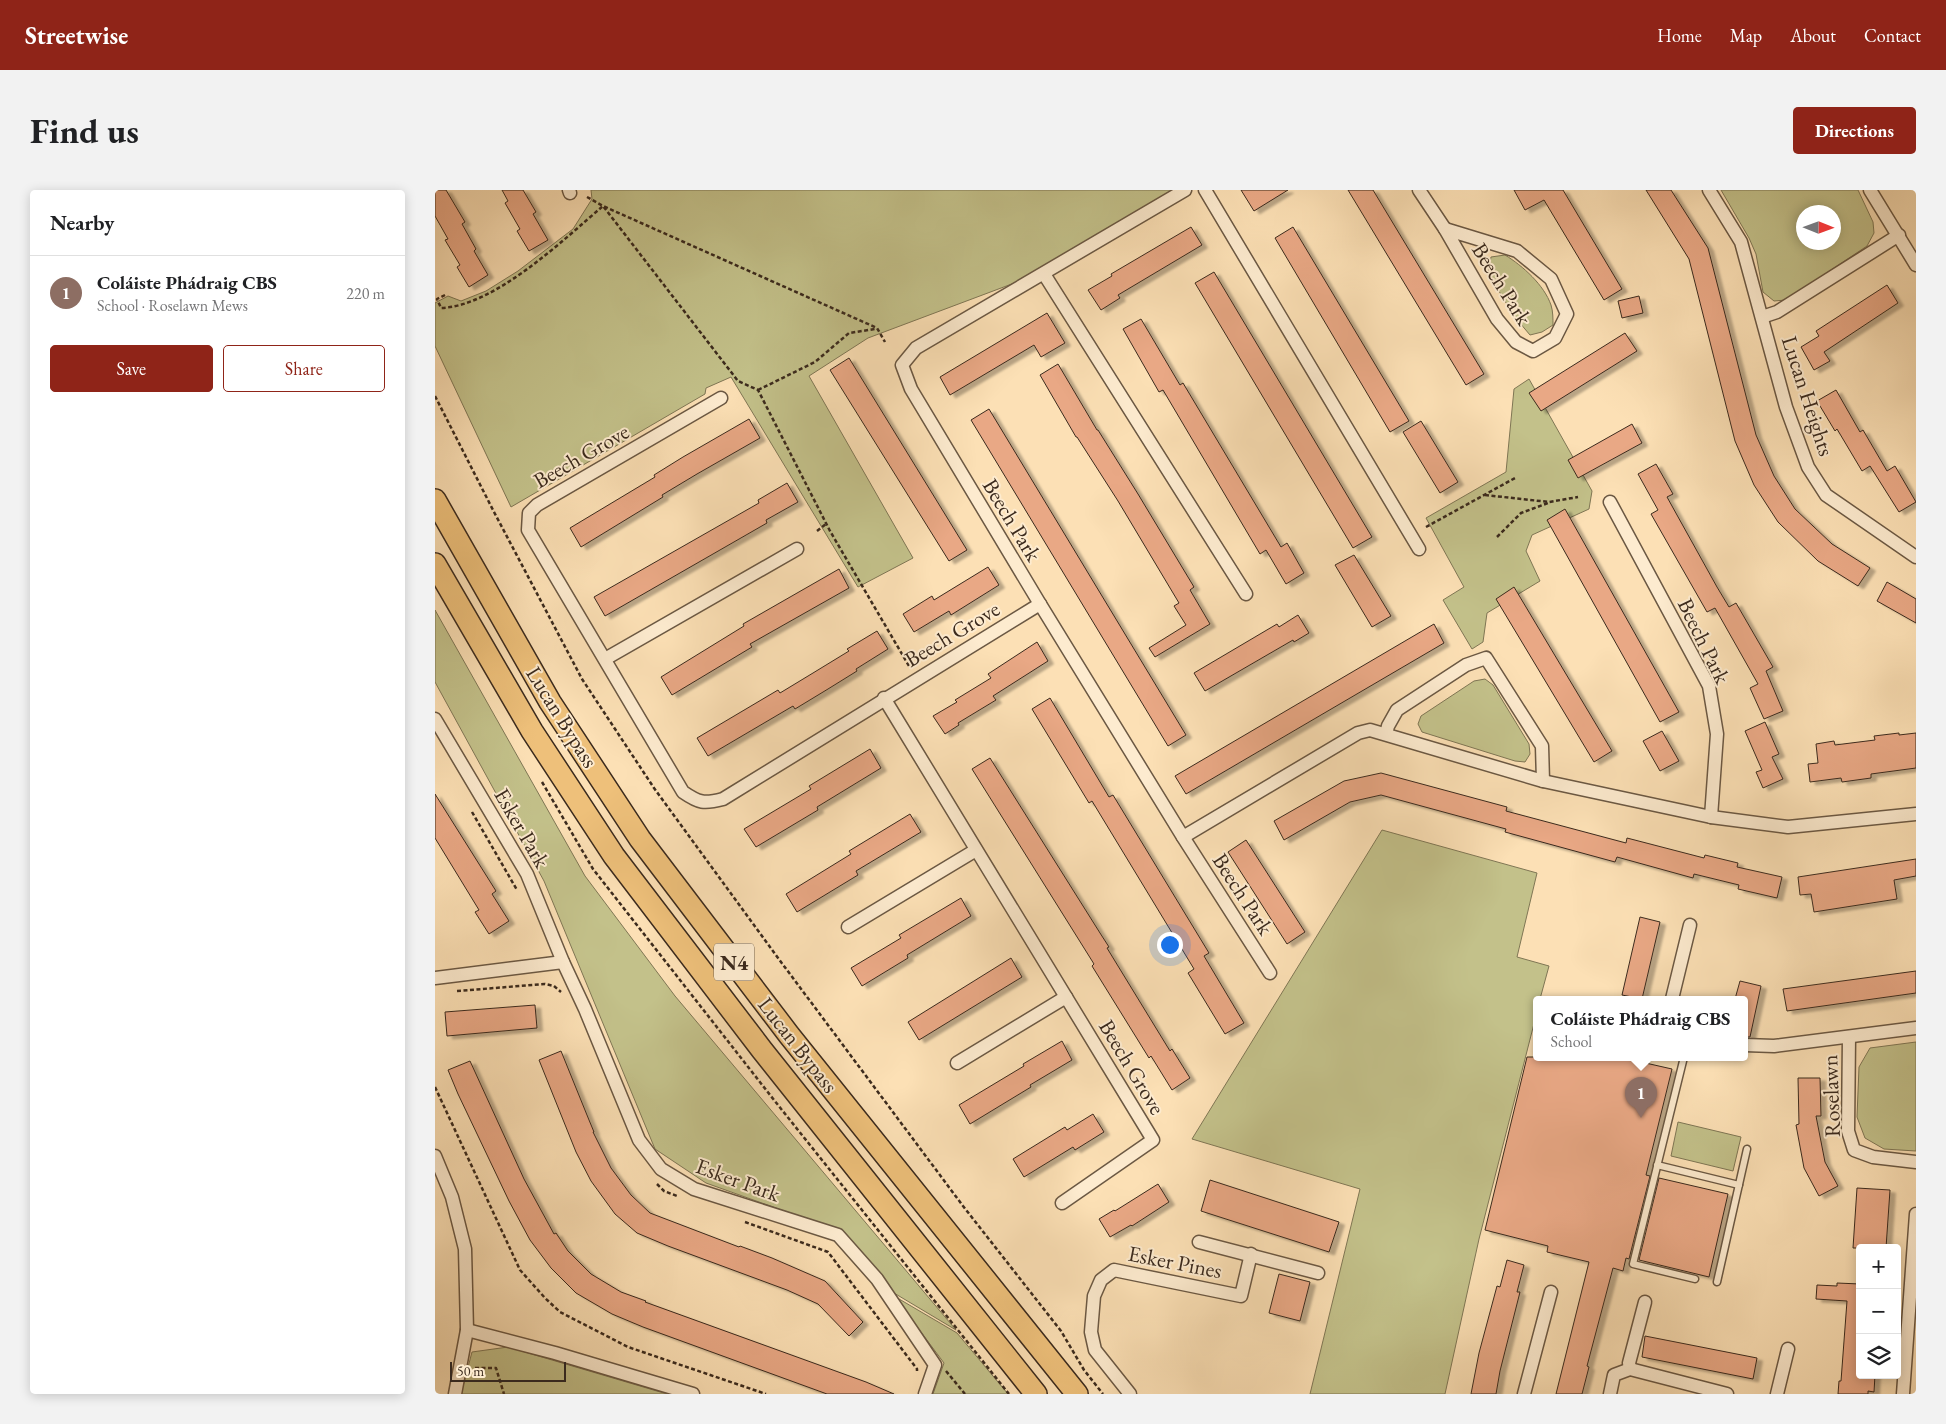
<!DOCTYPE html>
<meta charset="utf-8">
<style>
body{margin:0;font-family:"EB Garamond",serif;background:#f2f2f2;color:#202124}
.controls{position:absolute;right:15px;bottom:15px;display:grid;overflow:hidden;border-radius:5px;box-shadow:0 2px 12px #0003}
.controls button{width:45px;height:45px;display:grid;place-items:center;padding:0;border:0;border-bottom:1px solid #e0e0e0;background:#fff;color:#202124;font:25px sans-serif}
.compass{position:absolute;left:1361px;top:15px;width:45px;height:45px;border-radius:50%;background:#fff;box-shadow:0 2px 12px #0003;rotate:91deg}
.scale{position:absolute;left:15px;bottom:12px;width:116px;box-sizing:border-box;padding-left:5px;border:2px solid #3b2a1d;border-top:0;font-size:14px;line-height:18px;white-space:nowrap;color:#3b2a1d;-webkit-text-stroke:4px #fdebcf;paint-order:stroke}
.you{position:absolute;left:734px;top:754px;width:18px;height:18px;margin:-12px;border:4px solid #fff;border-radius:50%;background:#1a73e8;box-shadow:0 0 0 8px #1a73e833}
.badge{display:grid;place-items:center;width:32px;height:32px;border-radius:50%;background:#8f2418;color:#fff;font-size:16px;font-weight:700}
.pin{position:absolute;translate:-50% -41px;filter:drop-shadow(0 1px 2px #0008)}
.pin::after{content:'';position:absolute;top:26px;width:18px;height:15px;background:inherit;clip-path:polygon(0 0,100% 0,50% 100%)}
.popup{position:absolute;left:1098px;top:806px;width:215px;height:65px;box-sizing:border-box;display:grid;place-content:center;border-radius:5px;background:#fff;filter:drop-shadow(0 1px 4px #0005);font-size:16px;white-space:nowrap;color:#757577}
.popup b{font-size:19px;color:#202124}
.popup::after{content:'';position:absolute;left:50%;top:100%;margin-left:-10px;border:10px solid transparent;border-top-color:#fff}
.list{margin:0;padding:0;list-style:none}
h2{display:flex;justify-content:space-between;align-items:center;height:65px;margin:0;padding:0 20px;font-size:21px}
h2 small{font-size:16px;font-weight:400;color:#757577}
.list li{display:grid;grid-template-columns:32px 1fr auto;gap:15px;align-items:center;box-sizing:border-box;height:75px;padding:0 20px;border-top:1px solid #e0e0e0}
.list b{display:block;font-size:19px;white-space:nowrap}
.list p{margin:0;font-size:16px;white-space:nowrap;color:#757577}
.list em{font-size:16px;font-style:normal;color:#757577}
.actions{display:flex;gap:10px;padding:15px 20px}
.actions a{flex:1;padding:11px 0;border:1px solid #8f2418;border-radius:5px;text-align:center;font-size:18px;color:#8f2418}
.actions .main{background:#8f2418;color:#fff}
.icon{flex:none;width:28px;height:28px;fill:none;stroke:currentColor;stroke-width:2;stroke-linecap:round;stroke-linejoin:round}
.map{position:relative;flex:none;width:1481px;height:1204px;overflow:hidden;border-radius:5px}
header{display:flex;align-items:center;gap:30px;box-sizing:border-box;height:70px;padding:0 25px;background:#8f2418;color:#fff}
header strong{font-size:24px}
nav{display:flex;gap:28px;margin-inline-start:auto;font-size:18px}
.intro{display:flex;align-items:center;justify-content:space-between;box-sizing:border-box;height:120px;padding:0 30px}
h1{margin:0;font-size:35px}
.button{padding:12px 22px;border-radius:5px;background:#8f2418;color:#fff;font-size:18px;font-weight:700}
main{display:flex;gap:30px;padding:0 30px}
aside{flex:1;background:#fff;border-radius:5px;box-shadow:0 2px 12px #0003}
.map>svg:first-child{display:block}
.green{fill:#c3c18a;stroke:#7f7654;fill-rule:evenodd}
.building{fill:#e9a885;stroke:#3b2a1d;filter:url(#shadow)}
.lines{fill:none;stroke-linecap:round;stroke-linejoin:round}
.service-casing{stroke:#6b5843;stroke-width:9}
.minor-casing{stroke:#6b5843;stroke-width:15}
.trunk-casing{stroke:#3b2a1d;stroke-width:24}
.path{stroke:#3b2a1d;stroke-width:2.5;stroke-dasharray:4 2.5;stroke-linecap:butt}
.service{stroke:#fdebcf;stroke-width:6}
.minor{stroke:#fdebcf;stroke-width:12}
.trunk{stroke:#eec07a;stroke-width:21}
.labels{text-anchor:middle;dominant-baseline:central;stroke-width:4;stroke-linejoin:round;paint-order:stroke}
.shield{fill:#fdebcf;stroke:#756452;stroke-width:1}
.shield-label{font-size:21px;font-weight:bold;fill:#3b2a1d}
.street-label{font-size:22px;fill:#3b2a1d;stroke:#fdebcf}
</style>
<header>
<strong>Streetwise</strong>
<nav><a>Home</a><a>Map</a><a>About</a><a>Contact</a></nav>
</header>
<div class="intro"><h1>Find us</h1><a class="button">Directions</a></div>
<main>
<aside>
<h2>Nearby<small></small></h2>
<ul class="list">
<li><span class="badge" style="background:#8d6e63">1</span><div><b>Coláiste Phádraig CBS</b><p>School · Roselawn Mews</p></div><em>220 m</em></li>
</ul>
<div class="actions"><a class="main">Save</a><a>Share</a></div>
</aside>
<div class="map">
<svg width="1481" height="1204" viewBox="0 0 1481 1204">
<defs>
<filter id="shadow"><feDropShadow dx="5.5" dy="3" stdDeviation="1" flood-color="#0004"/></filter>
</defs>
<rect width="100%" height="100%" fill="#fce0b5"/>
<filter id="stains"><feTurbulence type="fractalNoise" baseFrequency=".004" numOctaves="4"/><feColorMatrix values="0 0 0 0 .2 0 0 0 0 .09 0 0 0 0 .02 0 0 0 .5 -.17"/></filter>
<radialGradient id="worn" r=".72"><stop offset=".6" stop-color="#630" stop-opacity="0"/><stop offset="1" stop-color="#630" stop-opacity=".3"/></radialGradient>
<g class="green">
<path d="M 156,0 L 746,0 L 614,80 L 433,148 L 374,186 L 478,368 L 423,397 L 296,187 L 271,198 L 270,204 L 76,317 L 0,156 L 0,113 L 13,106 L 26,111 L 51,101 L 83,81 L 138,39 L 157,9 Z"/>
<path d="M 1286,0 L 1423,0 L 1438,32 L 1439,43 L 1432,56 L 1351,110 L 1339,111 L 1328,102 L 1321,64 L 1314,48 ZM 1368,22 L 1398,22 L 1398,52 L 1368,52 Z"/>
<path d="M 1070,65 C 1088,76 1109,95 1116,115 C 1118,121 1118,129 1118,135 L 1107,142 L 1095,145 L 1079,126 L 1053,83 L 1056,67 Z"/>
<path d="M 1094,189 L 1157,301 L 1154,319 L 1097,345 L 1091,361 L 1105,391 L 1052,423 L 1048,452 L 1037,459 L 1008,410 L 1029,397 L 991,328 L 1071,282 L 1079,199 Z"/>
<path d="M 0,420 L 150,686 L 240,806 L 521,1140 L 459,1103 L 405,1041 L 271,993 L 220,959 L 109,691 L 0,492 Z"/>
<path d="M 1050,489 L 1058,495 L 1094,554 L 1095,564 L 1090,572 L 1080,571 L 987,542 L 983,534 L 986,526 L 1039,491 Z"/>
<path d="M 947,640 L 1102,683 L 1082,767 L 1114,776 L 1105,809 L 1102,809 L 1102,822 L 1044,1049 L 1010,1204 L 875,1204 L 925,999 L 757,949 Z"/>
<path d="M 1481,852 L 1481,961 L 1449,959 L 1430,948 L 1422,927 L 1424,877 L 1435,858 Z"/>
<path d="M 1243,932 L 1306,947 L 1298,981 L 1236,966 Z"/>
<path d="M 459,1106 L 522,1143 L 573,1204 L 498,1204 L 509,1173 Z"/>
<path d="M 73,1157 L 232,1204 L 26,1204 L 37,1162 Z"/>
</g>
<g class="building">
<path d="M 0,0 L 11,0 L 30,32 L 27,34 L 41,59 L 39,61 L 53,85 L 34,97 L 22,77 L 25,75 L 10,50 L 13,49 L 0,26 Z"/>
<path d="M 67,0 L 88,0 L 101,22 L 98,24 L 113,50 L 94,61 L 82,41 L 85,39 L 70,13 L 73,11 Z"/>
<path d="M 806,0 L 853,0 L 819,21 Z"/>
<path d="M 913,0 L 938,0 L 1049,184 L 1031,195 Z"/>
<path d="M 1079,0 L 1128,0 L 1187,99 L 1169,110 L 1109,10 L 1090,20 Z"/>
<path d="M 1211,0 L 1236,0 L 1273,58 L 1321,245 L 1339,286 L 1360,319 L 1397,354 L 1435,378 L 1423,396 L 1383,371 L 1343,332 L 1319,295 L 1300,251 L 1254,69 Z"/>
<path d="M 756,37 L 767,55 L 683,105 L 685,108 L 666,120 L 653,100 L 677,86 L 676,84 Z"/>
<path d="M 858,37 L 974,231 L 955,242 L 840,48 Z"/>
<path d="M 779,82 L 937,347 L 918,358 L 760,93 Z"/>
<path d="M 1452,95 L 1463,113 L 1389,162 L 1395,171 L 1379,180 L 1366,157 L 1384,146 L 1381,141 Z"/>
<path d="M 1204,106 L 1208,123 L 1187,128 L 1183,111 Z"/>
<path d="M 612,123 L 630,153 L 606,167 L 599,155 L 515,205 L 505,187 Z"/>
<path d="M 706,129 L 745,195 L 748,193 L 846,357 L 852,353 L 869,383 L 851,394 L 831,360 L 825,364 L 728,200 L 724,202 L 688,139 Z"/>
<path d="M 1190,143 L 1202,161 L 1106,221 L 1094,203 Z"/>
<path d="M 414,168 L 532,360 L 514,371 L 395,180 Z"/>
<path d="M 623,174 L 662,240 L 663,240 L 703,304 L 759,397 L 755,400 L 775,434 L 720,467 L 714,458 L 751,435 L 739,416 L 744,413 L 683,311 L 642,247 L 641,247 L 605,185 Z"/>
<path d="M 1401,200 L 1425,242 L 1428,240 L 1452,281 L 1460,276 L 1481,312 L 1464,322 L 1435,276 L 1427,281 L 1402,239 L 1400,241 L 1382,211 Z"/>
<path d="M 554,219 L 751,545 L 733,556 L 536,230 Z"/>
<path d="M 314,229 L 325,248 L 262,284 L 227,305 L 228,307 L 146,357 L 135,338 L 220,287 L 219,285 L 248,267 Z"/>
<path d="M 986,231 L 1023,292 L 1005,303 L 968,242 Z"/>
<path d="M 1197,234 L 1207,253 L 1143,288 L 1133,270 Z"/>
<path d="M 1221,274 L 1238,304 L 1232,307 L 1282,397 L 1294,417 L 1301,413 L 1338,477 L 1331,481 L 1348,521 L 1329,529 L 1315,498 L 1323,494 L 1280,418 L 1272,422 L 1216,324 L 1223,320 L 1203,284 Z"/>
<path d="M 352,293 L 363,312 L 331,330 L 332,333 L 170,426 L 159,407 L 324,313 L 323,310 Z"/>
<path d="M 1130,319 L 1244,522 L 1225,532 L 1112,330 Z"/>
<path d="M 919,365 L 956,426 L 937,437 L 900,375 Z"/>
<path d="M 553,377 L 564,395 L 516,425 L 514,421 L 479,442 L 468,424 L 497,406 L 499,410 Z"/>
<path d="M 404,379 L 414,398 L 315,454 L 317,457 L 237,505 L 226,487 L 309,436 L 308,434 Z"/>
<path d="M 1452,392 L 1481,409 L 1481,433 L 1442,411 Z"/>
<path d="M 1079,397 L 1177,561 L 1159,572 L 1061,409 Z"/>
<path d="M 863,425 L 874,443 L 859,452 L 858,450 L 770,501 L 759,483 L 842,434 L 844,437 Z"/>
<path d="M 999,434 L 1009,453 L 751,604 L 740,586 Z"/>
<path d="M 442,441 L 453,459 L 421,479 L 422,481 L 393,499 L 360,519 L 358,516 L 273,566 L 262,548 L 343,500 L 345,503 L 378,483 L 414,461 L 412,459 Z"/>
<path d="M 602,452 L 613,471 L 558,506 L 561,510 L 523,533 L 524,535 L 510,544 L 498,526 L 522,512 L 520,510 L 556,488 L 553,484 Z"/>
<path d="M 615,508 L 674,607 L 678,605 L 774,763 L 769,766 L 809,833 L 790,844 L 753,783 L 759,779 L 657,611 L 654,613 L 597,519 Z"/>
<path d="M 1330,532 L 1344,564 L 1337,567 L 1348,589 L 1328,598 L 1321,582 L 1327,580 L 1310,541 Z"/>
<path d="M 1227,541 L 1244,571 L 1225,581 L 1208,551 Z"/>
<path d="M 1464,543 L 1464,545 L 1481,543 L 1481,578 L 1436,584 L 1436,588 L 1407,592 L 1406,588 L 1375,592 L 1373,574 L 1383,573 L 1381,554 L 1399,551 L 1400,555 L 1440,550 L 1439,546 Z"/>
<path d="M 435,559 L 446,578 L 382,617 L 383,620 L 321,657 L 309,639 L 376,599 L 374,596 Z"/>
<path d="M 555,568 L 665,743 L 674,757 L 672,758 L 735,861 L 737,859 L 755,888 L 737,900 L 716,866 L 714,868 L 657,776 L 659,774 L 537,579 Z"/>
<path d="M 946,583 L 1072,617 L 1071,621 L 1191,653 L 1192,648 L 1269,668 L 1270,665 L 1303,673 L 1302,677 L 1347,687 L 1342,708 L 1303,699 L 1304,695 L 1259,684 L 1258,688 L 1182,667 L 1180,672 L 1070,642 L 1071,639 L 946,605 L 915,612 L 849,650 L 839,631 L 909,591 Z"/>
<path d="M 0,604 L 61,701 L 57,704 L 74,731 L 54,744 L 40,722 L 44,720 L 0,648 Z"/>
<path d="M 475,624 L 486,642 L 421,681 L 423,685 L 362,722 L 351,704 L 416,664 L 414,661 Z"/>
<path d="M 811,650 L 870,742 L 852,754 L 793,662 Z"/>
<path d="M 1481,669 L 1481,686 L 1459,690 L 1462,709 L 1379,722 L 1376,704 L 1365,705 L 1363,687 Z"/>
<path d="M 526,708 L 536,726 L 472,765 L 473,768 L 427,796 L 416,778 L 466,748 L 464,745 Z"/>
<path d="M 1205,727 L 1225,732 L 1207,809 L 1187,805 Z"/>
<path d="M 576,768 L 587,787 L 484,850 L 473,832 Z"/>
<path d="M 1481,781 L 1481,803 L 1352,821 L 1348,799 Z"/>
<path d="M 1305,791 L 1326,796 L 1315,847 L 1310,847 L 1310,809 L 1300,809 Z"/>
<path d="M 100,815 L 102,838 L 12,846 L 10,822 Z"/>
<path d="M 627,851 L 637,870 L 595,895 L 596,897 L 535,934 L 524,915 L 589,876 L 588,874 Z"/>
<path d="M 126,861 L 154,930 L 159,942 L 158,942 L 176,978 L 196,1005 L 215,1023 L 304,1057 L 305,1056 L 337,1068 L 390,1091 L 428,1132 L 414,1146 L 383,1114 L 352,1100 L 233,1056 L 202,1043 L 180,1024 L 156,991 L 141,962 L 104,870 Z"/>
<path d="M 1092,867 L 1184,867 L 1237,879 L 1211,985 L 1215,986 L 1194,1069 L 1191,1068 L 1188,1081 L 1178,1078 L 1152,1176 L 1154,1177 L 1147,1204 L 1121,1204 L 1154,1072 L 1112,1062 L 1113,1056 L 1050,1040 Z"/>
<path d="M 35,871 L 89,989 L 119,1044 L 121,1043 L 133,1061 L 156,1084 L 186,1102 L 211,1111 L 210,1112 L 431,1192 L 459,1204 L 392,1204 L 208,1137 L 177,1124 L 141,1103 L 116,1078 L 95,1050 L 74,1011 L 23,904 L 13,880 Z"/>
<path d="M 1363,888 L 1385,888 L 1386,926 L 1381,926 L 1390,972 L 1403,996 L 1384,1006 L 1369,978 L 1361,935 L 1364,934 Z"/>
<path d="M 658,924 L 669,942 L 640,960 L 638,957 L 589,987 L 578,969 L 630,937 L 632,940 Z"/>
<path d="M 1224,988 L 1293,1004 L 1274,1087 L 1204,1070 Z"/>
<path d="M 775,990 L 904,1032 L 894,1062 L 766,1021 Z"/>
<path d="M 723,994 L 734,1012 L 697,1036 L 696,1035 L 675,1047 L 664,1029 L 679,1020 L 680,1021 Z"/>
<path d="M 1422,998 L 1455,1000 L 1451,1058 L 1418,1058 Z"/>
<path d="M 1072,1070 L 1089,1075 L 1082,1102 L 1085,1102 L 1065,1181 L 1061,1204 L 1036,1204 L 1044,1163 L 1062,1096 L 1065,1097 Z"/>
<path d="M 844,1084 L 875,1092 L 865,1131 L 834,1123 Z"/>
<path d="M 1402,1093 L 1425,1094 L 1425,1185 L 1440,1185 L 1439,1202 L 1433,1201 L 1433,1204 L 1403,1204 L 1404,1191 L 1406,1191 L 1412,1111 L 1381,1109 L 1382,1095 L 1402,1096 Z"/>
<path d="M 1210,1146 L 1322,1168 L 1318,1189 L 1207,1167 Z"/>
</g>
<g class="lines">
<g class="service-casing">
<g id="service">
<path d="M 1249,867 L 1198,1074 L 1260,1089"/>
<path d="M 1222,975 L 1304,995"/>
<path d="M 1282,1092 L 1312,959"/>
</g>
</g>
<g class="minor-casing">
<g id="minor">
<path d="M 134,0 L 135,3"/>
<path d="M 750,0 L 481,158 L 467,175 L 476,199 L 605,414 L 748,647 L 835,783"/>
<path d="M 770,0 L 984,359"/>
<path d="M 984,0 L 1010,39"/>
<path d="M 1274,0 L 1306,52 L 1351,217 L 1373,277 L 1391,305 L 1481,367"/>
<path d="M 1435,0 L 1481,75"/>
<path d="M 1010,39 L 1082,61 L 1116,89 L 1132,124 L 1120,148 L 1098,161 L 1081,152 L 1062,129 Z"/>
<path d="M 609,84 L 811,404"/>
<path d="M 1327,127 L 1342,122 L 1464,45"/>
<path d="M 286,208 L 102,315 L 94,323 L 93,340 L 248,602 C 264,613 269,614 288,609 L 605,414"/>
<path d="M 170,469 L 362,359"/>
<path d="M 449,508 L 718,950 L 627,1013"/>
<path d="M 0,529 L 92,684 L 128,772 L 150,819 L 204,950 L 226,979 L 259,999 L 403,1045 L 442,1089 L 500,1175 L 490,1204"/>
<path d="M 951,544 L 953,536 L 962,520 L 1031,475 L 1051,468 L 1107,556 L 1108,591"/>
<path d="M 1276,627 L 1353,637 L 1481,624"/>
<path d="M 748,647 L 923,543 L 935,540 L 1108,591 L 1276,627 L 1282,544 L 1274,496 L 1175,312"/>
<path d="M 413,737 L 541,660"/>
<path d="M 0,788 L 128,772"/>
<path d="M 1237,809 L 1255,735"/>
<path d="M 1414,847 L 1413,941 L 1419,960 L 1438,967 L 1481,972"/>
<path d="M 1310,855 L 1339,856 L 1481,838"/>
<path d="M 522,873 L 631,807"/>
<path d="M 0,966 L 17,1007 L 30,1059 L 32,1140 L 20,1204"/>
<path d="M 764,1052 L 883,1083"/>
<path d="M 32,1140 L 120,1163 L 258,1204"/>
<path d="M 1195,1179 L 1194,1173 L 1210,1112"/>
<path d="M 695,1204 L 660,1160 L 656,1142 L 659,1106 L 666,1090 L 679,1080 L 806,1106 L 816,1064"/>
<path d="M 1089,1204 L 1116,1102"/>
<path d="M 1175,1204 L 1179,1185 L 1195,1179 L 1292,1204"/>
<path d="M 1342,1204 L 1353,1159"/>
<path d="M 1468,1204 L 1481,1024"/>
</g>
</g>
<g class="trunk-casing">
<g id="trunk">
<path d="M 0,310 L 115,512 L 205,649 L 354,845 L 642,1204"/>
<path d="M 0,374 L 97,541 L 179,666 L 327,860 L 601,1204"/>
</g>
</g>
<g class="path">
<path d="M 152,7 L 168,16 L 303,191 L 323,200 L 395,341 L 474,476"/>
<path d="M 10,105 L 2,109 L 6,118 C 60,116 128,50 168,16 L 442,138 L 450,152"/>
<path d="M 323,200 L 380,172 L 414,143 L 440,139"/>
<path d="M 0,206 L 59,322 L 147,489 L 219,598 L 346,772 L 528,1016 L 626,1141 L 649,1180 L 668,1204"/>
<path d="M 1050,305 L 1114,312 L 1143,307"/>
<path d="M 991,337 L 1080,288"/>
<path d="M 382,341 L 391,334"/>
<path d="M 1062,347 L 1086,323 L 1113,313"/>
<path d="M 107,592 L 158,679 L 339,910 L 574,1204"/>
<path d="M 37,622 L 82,700"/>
<path d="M 22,801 L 110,794 L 119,796 L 126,802"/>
<path d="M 0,897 L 85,1080 L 110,1108 L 125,1122 L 193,1157 L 331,1204"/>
<path d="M 222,994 L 229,1001 L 242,1006"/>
<path d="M 310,1032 L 393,1062 L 482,1179 L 482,1181"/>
<path d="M 40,1178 L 61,1178 L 69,1204"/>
<path d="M 511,1181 L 530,1204"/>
</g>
<use href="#service" class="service"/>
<use href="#minor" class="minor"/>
<use href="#trunk" class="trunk"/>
</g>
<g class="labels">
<rect class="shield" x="279" y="753.5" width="40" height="37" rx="4"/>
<g class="shield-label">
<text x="299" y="772">N4</text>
</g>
<g class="street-label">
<text transform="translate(1067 94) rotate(58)">Beech Park</text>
<text transform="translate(1373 206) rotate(72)">Lucan Heights</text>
<text transform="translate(146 266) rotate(-30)">Beech Grove</text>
<text transform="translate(577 330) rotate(59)">Beech Park</text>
<text transform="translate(517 444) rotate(-31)">Beech Grove</text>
<text transform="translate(1269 451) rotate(64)">Beech Park</text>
<text transform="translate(127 527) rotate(58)">Lucan Bypass</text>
<text transform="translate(87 638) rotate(60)">Esker Park</text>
<text transform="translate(808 704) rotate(57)">Beech Park</text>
<text transform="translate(363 855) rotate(52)">Lucan Bypass</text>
<text transform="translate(697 877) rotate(59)">Beech Grove</text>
<text transform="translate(1396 906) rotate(-92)">Roselawn</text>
<text transform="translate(303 990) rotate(20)">Esker Park</text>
<text transform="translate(740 1072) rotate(11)">Esker Pines</text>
</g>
</g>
<rect width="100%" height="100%" filter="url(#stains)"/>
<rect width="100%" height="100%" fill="url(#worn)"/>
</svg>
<div class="controls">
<button>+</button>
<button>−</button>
<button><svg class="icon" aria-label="layers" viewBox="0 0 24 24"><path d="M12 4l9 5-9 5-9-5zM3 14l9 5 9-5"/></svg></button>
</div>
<svg class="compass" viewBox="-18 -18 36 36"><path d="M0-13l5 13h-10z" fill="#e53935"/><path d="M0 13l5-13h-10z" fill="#757577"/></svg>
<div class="scale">50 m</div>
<div class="you"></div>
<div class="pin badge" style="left:1206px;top:928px;background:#8d6e63">1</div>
<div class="popup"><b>Coláiste Phádraig CBS</b>School</div>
</div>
</main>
